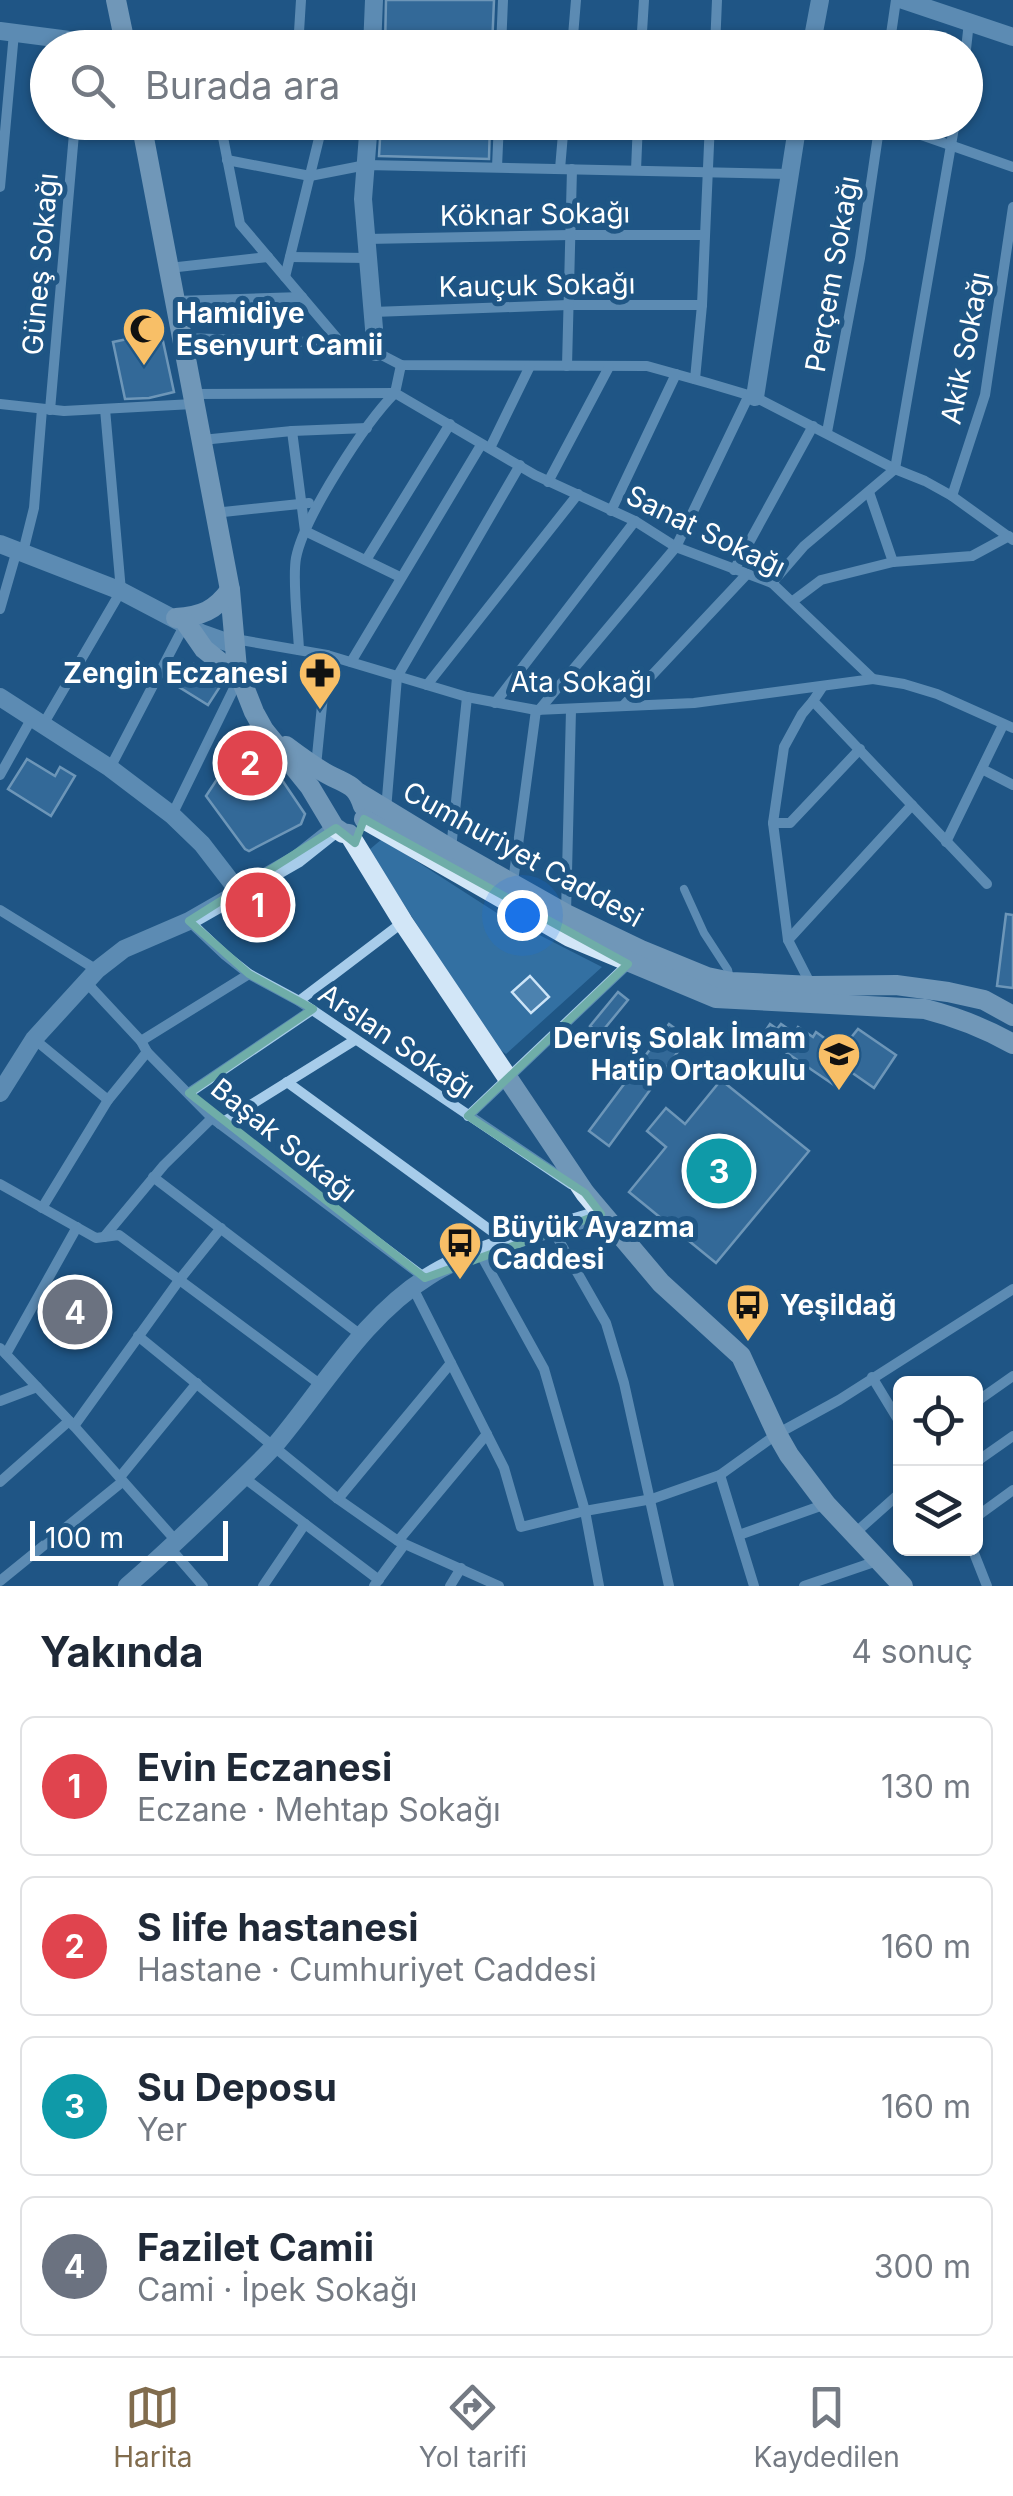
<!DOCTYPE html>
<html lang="tr">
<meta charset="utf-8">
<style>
body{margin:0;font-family:Inter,sans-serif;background:#f6f6f7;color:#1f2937}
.controls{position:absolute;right:30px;bottom:30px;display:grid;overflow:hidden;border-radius:15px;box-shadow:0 2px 8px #0004}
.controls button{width:90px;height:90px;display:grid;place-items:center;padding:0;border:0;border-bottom:2px solid #e0e1e3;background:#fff;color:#1f2937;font:50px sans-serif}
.scale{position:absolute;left:30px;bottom:25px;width:198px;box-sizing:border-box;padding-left:10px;border:5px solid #fff;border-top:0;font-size:28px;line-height:35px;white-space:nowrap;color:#fff;-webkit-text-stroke:8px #1f5685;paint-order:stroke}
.you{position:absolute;left:522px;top:915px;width:35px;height:35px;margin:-25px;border:8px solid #fff;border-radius:50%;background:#1a73e8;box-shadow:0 0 0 15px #1a73e833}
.badge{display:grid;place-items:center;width:65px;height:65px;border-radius:50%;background:#816c4d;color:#fff;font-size:32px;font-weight:700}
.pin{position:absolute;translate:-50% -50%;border:5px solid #fff;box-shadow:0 2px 10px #0006}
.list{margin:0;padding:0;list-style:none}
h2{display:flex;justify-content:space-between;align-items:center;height:130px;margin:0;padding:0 40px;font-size:42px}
h2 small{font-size:32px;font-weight:400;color:#747a83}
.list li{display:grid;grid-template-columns:65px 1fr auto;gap:30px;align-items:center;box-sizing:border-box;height:140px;margin:0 20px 20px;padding:0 20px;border:2px solid #e0e1e3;border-radius:15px}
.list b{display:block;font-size:38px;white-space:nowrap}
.list p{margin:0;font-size:32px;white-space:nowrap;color:#747a83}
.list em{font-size:32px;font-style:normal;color:#747a83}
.icon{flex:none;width:55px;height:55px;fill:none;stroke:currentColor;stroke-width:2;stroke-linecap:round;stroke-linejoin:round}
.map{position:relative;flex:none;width:1013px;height:1586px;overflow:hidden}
.search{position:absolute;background:#fff;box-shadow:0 2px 8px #0004;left:30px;right:30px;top:30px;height:110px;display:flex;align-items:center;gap:25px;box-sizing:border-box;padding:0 35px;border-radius:55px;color:#747a83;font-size:38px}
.sheet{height:770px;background:#fff}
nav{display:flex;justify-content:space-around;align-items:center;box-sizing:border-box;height:140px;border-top:2px solid #e0e1e3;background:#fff;font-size:28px;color:#747a83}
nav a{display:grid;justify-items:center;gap:5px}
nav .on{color:#816c4d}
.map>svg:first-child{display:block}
.green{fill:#3370a2}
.building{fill:#4c82af;stroke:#cce4f7;stroke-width:2.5}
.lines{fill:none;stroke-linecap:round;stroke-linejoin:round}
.service{stroke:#a7ccea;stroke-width:8}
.minor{stroke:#a7ccea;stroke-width:10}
.tertiary{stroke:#a7ccea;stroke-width:18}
.secondary{stroke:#d2e6f7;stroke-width:20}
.marked{fill:none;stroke:#6fada8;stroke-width:8;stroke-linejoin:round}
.labels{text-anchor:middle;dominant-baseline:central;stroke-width:10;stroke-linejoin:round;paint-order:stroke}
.street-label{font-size:28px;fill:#fff;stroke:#1f5685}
.poi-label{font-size:28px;font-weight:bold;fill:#fff;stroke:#1f5685;text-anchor:start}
</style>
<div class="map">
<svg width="1013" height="1586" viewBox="0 0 1013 1586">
<rect width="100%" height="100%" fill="#1f5685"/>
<path class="green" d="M 382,839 L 500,915 L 602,967 L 506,1054 L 495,1046 L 369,850 Z"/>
<g class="building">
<path d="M 386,0 L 494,0 L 492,48 L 385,48 Z"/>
<path d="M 381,122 L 490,122 L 489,159 L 379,156 Z"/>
<path d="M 161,332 L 174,392 L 149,398 L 125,399 L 113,342 Z"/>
<path d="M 194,664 L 223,682 L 208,705 L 179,687 Z"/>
<path d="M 249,731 L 305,814 L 301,824 L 249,851 L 245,849 L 206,796 Z"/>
<path d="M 27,759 L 55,776 L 60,767 L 75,776 L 51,816 L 8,789 Z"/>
<path d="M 1006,914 L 1013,915 L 1013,988 L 997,986 Z"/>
<path d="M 530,976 L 549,997 L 531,1013 L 512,992 Z"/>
<path d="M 618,992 L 628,1000 L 600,1034 L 590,1026 Z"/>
<path d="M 669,1024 L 688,1038 L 609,1146 L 589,1131 Z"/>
<path d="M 770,1024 L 777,1029 L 781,1024 L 794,1033 L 798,1027 L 813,1037 L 816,1032 L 841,1050 L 858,1029 L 896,1055 L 874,1088 L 851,1072 L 840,1089 L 762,1036 Z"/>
<path d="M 721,1080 L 809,1151 L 716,1263 L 629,1192 L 666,1147 L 647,1131 L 666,1108 L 685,1124 Z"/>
<path d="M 68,1289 L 88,1290 L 95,1297 L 94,1329 L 86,1328 L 85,1337 L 65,1337 L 65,1326 L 55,1326 L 56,1297 Z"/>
</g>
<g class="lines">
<path class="service" d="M 684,889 L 704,933 L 728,970 L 730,978"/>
<g class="minor">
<path d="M 298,48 L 301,0"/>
<path d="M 501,48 L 503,0"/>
<path d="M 572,48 L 576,0"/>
<path d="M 641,48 L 644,0"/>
<path d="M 715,48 L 717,0"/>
<path d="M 889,48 L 896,0"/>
<path d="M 966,49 L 969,22"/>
<path d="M 220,122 L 240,224 L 341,343"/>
<path d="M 884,122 L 1013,167"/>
<path d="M 227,160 L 310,176 L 366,165 L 791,174"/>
<path d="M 497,167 L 499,122"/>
<path d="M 560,169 L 564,122"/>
<path d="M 636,170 L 638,122"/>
<path d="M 0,187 L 14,33"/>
<path d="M 366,239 L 570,235 L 705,235"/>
<path d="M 290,257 L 368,258"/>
<path d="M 169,268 L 268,257"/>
<path d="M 285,277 L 323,122"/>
<path d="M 175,301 L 302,297"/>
<path d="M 373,312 L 568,305 L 702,305"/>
<path d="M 182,338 L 341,343 L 376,352 L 401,365 L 647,366 L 708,383 L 755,397 L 895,469 L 925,481 L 952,496 L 1013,540"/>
<path d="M 401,365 L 395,393 L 535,475 L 635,521 L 676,547 L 772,583 L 873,679 L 904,684 L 937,694 L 1013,728"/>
<path d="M 567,366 L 572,169"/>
<path d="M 695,379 L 702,305 L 710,122"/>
<path d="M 192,394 L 395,393"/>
<path d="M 0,404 L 64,411 L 193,404"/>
<path d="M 50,410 L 75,122"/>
<path d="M 292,431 L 305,531 L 400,577"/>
<path d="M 827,432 L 860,258 L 880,122"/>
<path d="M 202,440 L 292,431 L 367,428"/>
<path d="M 490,448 L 530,366"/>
<path d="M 548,482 L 609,367"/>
<path d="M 869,492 L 893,562"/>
<path d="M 952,496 L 985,395 L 1013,207"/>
<path d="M 611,511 L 676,374"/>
<path d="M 214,513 L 309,503"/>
<path d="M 23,552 L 34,508 L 42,409"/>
<path d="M 366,560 L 450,424"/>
<path d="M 734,570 L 813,426"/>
<path d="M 772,583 L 804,546 L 895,469 L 955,122"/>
<path d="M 793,601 L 821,580 L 893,562 L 972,556 L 1009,536"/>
<path d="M 0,609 L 17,550"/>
<path d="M 235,639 L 327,655 L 467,697 L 536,710 L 694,703 L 873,679"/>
<path d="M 299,650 C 298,625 292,580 296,558 C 304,517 365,423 395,393"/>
<path d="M 351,662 L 481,445"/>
<path d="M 427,685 L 578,494"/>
<path d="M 823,686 L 813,701 L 987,884"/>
<path d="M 495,703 L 635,521"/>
<path d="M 623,706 L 747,574"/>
<path d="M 539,710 L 676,547 L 749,395"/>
<path d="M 44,723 L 121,591 L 105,409"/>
<path d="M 316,766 L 327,655"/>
<path d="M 110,768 L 185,624"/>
<path d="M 982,769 L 1013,785"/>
<path d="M 0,775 L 33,716"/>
<path d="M 386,810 L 397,677 L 520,465"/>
<path d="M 172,815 L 239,678"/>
<path d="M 773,823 L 790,823 L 860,749"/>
<path d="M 946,842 L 1003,725"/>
<path d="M 451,849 L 467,697"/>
<path d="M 513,882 L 536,710"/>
<path d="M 0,910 L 97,970"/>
<path d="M 566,913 L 571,710"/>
<path d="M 189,921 L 225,955 L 249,974 L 299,1001 L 571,1184"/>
<path d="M 788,940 L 773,823 L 784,747 L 802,714 L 813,701"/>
<path d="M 85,981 L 141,1041 L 147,1052 L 212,1118 L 425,1278"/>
<path d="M 811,985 L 788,940 L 912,805"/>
<path d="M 299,1001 L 403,922"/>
<path d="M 34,1039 L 108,1100"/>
<path d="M 141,1041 L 249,974"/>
<path d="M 287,1082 L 508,1243"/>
<path d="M 189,1093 L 312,1010"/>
<path d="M 468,1116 L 628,964"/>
<path d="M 220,1124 L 355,1040"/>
<path d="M 153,1177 L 362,1336"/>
<path d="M 0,1184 L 96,1238 L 119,1235 L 321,1385"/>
<path d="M 42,1208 L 108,1100 L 147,1052"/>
<path d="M 553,1230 L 606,1323 L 624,1383 L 669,1586"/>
<path d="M 104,1237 L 164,1165 L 212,1118"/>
<path d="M 480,1253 L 544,1369 L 585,1511 L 599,1586"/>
<path d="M 413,1288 L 504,1468 L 521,1527 L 585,1511 L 652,1499 L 720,1475 L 754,1586"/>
<path d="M 138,1336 L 338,1499 L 398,1541 L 499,1586"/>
<path d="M 0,1348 L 74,1426 L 177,1542"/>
<path d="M 6,1354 L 77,1227"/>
<path d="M 872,1377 L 900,1423"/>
<path d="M 0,1401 L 37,1387"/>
<path d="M 976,1402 L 1013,1376"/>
<path d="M 74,1426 L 180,1279 L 221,1228"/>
<path d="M 976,1462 L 1013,1436"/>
<path d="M 720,1475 L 777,1434 L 839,1400 L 1013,1289"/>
<path d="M 120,1477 L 197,1383"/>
<path d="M 243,1477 L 379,1580"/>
<path d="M 0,1482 L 69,1421"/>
<path d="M 338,1499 L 451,1363"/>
<path d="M 976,1517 L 1013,1490"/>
<path d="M 854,1534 L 900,1493"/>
<path d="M 739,1535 L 826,1504"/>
<path d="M 398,1541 L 487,1434"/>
<path d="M 170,1548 L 203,1586"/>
<path d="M 972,1548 L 987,1586"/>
<path d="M 0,1581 L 122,1482"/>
<path d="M 263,1586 L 305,1524"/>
<path d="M 374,1586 L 404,1545"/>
<path d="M 450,1586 L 461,1568"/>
<path d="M 804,1586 L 877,1561"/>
</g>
<g class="tertiary">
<path d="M 903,0 L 1013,37"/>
<path d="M 0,31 L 131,48"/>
<path d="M 372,48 L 374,0"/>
<path d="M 811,48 L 820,0"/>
<path d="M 369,122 L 363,199 L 376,352"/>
<path d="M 755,397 L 798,122"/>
<path d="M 0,544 L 121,591 L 201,633 L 235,645"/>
<path d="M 0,697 L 110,768 L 172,815 L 202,844 L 239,892"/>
<path d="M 0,1093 L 34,1039 L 97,970 L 124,949 L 189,921 L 297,859 L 336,828"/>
<path d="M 127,1586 C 160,1558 191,1528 222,1498 C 240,1480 259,1463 276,1444 C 324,1387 364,1316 429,1276 C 474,1247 549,1231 601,1214"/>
</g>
<g class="secondary">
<path d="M 116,0 L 126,48"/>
<path d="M 141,122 L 230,590 L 237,669 L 254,712 L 264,730 L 310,787 L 334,827 L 343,833 L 349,834 L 403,922 L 585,1193 L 661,1283 L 741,1356 L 777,1434 L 789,1455 L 826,1504 L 903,1586"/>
<path d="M 176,618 C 201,616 215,611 230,590"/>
<path d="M 186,623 L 204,649 L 239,677"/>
<path d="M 286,746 C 298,755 321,772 335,778 C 351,786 357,787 363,806"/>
<path d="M 359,793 L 451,849 L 566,914 L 641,950 L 707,977 L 731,982 L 812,986 L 896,985 L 948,992 L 984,1000 L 1013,1016"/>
<path d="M 364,819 L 570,937 L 716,998 L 925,1009 C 956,1017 985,1028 1013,1044"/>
</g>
</g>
<path d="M0 0H1013V1586H0ZM 364,819 L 628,964 L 468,1116 L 585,1193 L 601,1214 L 425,1278 L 189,1093 L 313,1009 L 249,974 L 189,921 L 336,828 L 355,843 Z" fill="#1f5685" fill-opacity=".55" fill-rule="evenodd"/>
<path class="marked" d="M 364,819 L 628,964 L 468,1116 L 585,1193 L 601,1214 L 425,1278 L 189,1093 L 313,1009 L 249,974 L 189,921 L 336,828 L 355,843 Z"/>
<defs>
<g id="mosque-pin" transform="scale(2.25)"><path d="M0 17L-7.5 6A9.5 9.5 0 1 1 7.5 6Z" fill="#f8bf67" stroke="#1f5685"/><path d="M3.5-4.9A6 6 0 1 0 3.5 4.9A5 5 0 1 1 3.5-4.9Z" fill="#111"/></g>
<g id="pharmacy-pin" transform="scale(2.25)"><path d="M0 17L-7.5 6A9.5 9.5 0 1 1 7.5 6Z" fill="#f8bf67" stroke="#1f5685"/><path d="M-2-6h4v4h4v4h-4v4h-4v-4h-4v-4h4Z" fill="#111"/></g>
<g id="school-pin" transform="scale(2.25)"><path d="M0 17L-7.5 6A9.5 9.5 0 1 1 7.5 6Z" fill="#f8bf67" stroke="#1f5685"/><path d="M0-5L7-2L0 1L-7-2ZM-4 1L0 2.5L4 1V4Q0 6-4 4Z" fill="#111"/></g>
<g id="bus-pin" transform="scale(2.25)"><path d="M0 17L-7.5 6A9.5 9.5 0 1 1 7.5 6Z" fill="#f8bf67" stroke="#1f5685"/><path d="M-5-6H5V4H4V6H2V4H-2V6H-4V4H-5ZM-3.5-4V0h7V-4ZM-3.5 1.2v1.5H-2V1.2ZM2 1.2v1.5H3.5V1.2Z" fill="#111"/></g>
</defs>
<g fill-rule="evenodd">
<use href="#mosque-pin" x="144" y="329"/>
<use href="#pharmacy-pin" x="320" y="673"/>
<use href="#school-pin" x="839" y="1054"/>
<use href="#bus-pin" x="460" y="1243"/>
<use href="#bus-pin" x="748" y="1305"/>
</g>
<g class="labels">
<g class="street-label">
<text transform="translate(535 214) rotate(-1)">Köknar Sokağı</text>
<text transform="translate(40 264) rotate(-85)">Güneş Sokağı</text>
<text transform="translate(832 274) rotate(-80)">Perçem Sokağı</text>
<text transform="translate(537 285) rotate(-1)">Kauçuk Sokağı</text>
<text transform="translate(965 348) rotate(-79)">Akik Sokağı</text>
<text transform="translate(706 531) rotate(26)">Sanat Sokağı</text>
<text x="581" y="682">Ata Sokağı</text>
<text transform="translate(523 854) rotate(29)">Cumhuriyet Caddesi</text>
<text transform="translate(397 1041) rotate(34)">Arslan Sokağı</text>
<text transform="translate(284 1140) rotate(39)">Başak Sokağı</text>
</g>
<g class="poi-label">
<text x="176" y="313">Hamidiye<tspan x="176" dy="32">Esenyurt Camii</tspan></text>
<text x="288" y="673" text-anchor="end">Zengin Eczanesi</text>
<text x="806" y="1038" text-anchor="end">Derviş Solak İmam<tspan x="806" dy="32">Hatip Ortaokulu</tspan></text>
<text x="492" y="1227">Büyük Ayazma<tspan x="492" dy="32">Caddesi</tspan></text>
<text x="780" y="1305">Yeşildağ</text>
</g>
</g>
</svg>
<div class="controls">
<button><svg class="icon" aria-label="locate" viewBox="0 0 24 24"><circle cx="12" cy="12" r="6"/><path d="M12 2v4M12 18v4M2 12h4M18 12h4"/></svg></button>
<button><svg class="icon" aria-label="layers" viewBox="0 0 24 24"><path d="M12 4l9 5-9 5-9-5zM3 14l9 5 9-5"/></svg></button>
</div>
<div class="scale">100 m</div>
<div class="you"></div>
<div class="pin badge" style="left:258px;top:905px;background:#e0444e">1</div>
<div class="pin badge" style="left:250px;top:763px;background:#e0444e">2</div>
<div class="pin badge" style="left:719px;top:1171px;background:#0f9aa8">3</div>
<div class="pin badge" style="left:75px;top:1312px;background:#6b7280">4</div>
<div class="search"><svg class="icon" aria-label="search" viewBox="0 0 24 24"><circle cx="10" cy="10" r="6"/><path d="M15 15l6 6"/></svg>Burada ara</div>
</div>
<section class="sheet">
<h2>Yakında<small>4 sonuç</small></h2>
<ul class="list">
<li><span class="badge" style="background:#e0444e">1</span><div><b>Evin Eczanesi</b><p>Eczane · Mehtap Sokağı</p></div><em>130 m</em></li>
<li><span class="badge" style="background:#e0444e">2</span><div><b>S life hastanesi</b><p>Hastane · Cumhuriyet Caddesi</p></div><em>160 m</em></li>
<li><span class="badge" style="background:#0f9aa8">3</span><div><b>Su Deposu</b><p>Yer</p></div><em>160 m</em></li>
<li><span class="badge" style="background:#6b7280">4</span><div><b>Fazilet Camii</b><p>Cami · İpek Sokağı</p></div><em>300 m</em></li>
</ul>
</section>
<nav>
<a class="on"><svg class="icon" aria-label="map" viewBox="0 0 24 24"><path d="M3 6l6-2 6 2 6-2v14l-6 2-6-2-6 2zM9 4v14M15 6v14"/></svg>Harita</a>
<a><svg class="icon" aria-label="directions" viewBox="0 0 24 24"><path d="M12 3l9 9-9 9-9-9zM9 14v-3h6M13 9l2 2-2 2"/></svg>Yol tarifi</a>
<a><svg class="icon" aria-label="saved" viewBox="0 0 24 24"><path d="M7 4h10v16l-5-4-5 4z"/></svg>Kaydedilen</a>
</nav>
